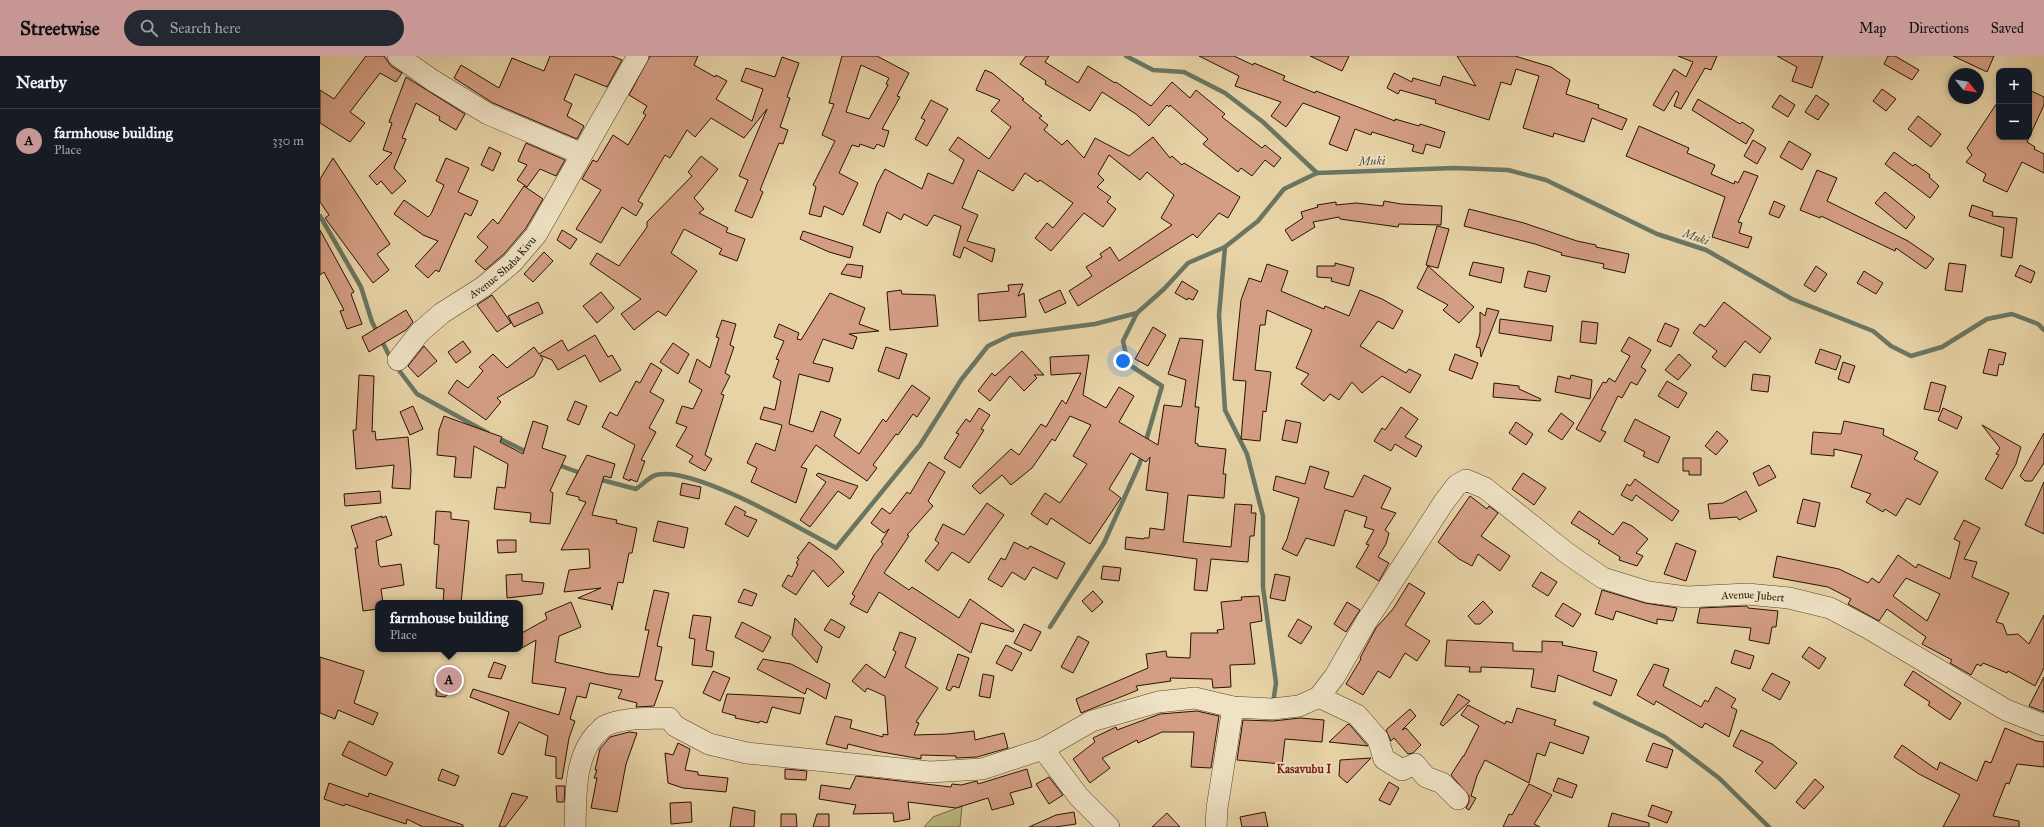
<!DOCTYPE html>
<meta charset="utf-8">
<style>
body{margin:0;font-family:"IM FELL Great Primer",serif;background:#242831;color:#f1f3f6}
.controls{position:absolute;right:12px;top:12px;display:grid;overflow:hidden;border-radius:8px;box-shadow:0 2px 6px #0003}
.controls button{width:36px;height:36px;display:grid;place-items:center;padding:0;border:0;border-bottom:1px solid #363941;background:#171b24;color:#f1f3f6;font:20px sans-serif}
.compass{position:absolute;left:1628px;top:12px;width:36px;height:36px;border-radius:50%;background:#171b24;box-shadow:0 2px 6px #0003;rotate:120deg}
.you{position:absolute;left:803px;top:305px;width:14px;height:14px;margin:-10px;border:3px solid #fff;border-radius:50%;background:#1a73e8;box-shadow:0 0 0 6px #1a73e833}
.badge{display:grid;place-items:center;width:26px;height:26px;border-radius:50%;background:#c59692;color:#111;font-size:13px;font-weight:700}
.pin{position:absolute;translate:-50% -50%;border:2px solid #fff;box-shadow:0 1px 4px #0006}
.popup{position:absolute;left:55px;top:544px;width:148px;height:52px;box-sizing:border-box;display:grid;place-content:center;border-radius:8px;background:#171b24;filter:drop-shadow(0 1px 3px #0005);font-size:13px;white-space:nowrap;color:#9ea1a6}
.popup b{font-size:15px;color:#f1f3f6}
.popup::after{content:'';position:absolute;left:50%;top:100%;margin-left:-8px;border:8px solid transparent;border-top-color:#171b24}
.list{margin:0;padding:0;list-style:none}
h2{display:flex;justify-content:space-between;align-items:center;height:52px;margin:0;padding:0 16px;font-size:17px}
h2 small{font-size:13px;font-weight:400;color:#9ea1a6}
.list li{display:grid;grid-template-columns:26px 1fr auto;gap:12px;align-items:center;box-sizing:border-box;height:64px;padding:0 16px;border-top:1px solid #363941}
.list b{display:block;font-size:15px;white-space:nowrap}
.list p{margin:0;font-size:13px;white-space:nowrap;color:#9ea1a6}
.list em{font-size:13px;font-style:normal;color:#9ea1a6}
.icon{flex:none;width:22px;height:22px;fill:none;stroke:currentColor;stroke-width:2;stroke-linecap:round;stroke-linejoin:round}
.map{position:relative;flex:none;width:1724px;height:771px;overflow:hidden}
header{display:flex;align-items:center;gap:24px;box-sizing:border-box;height:56px;padding:0 20px;background:#c59692;color:#111}
header strong{font-size:19px}
nav{display:flex;gap:22px;margin-inline-start:auto;font-size:14px}
.search{width:280px;height:36px;background:#242831;display:flex;align-items:center;gap:10px;box-sizing:border-box;padding:0 14px;border-radius:22px;color:#9ea1a6;font-size:15px}
main{display:flex}
aside{flex:1;background:#171b24}
.map>svg:first-child{display:block}
.green{fill:#bcba82;stroke:#726641}
.lines{fill:none;stroke-linecap:round;stroke-linejoin:round}
.stream{stroke:#6a7662;stroke-width:4.5}
.building{fill:#d49e84;stroke:#271300;fill-rule:evenodd}
.minor-casing{stroke:#57432a;stroke-width:22}
.minor{stroke:#efe2c5;stroke-width:21}
.labels{text-anchor:middle;dominant-baseline:central;stroke-width:3.5;stroke-linejoin:round;paint-order:stroke}
.street-label{font-size:11px;fill:#271300;stroke:#efe2c5}
.water-label{font-size:12px;font-style:italic;fill:#4e4d39;stroke:#efe2c5}
.neighbourhood-label{font-size:12px;font-weight:bold;fill:#7a1f14;stroke:#efe2c5}
</style>
<header>
<strong>Streetwise</strong>
<div class="search"><svg class="icon" aria-label="search" viewBox="0 0 24 24"><circle cx="10" cy="10" r="6"/><path d="M15 15l6 6"/></svg>Search here</div>
<nav><a>Map</a><a>Directions</a><a>Saved</a></nav>
</header>
<main>
<aside>
<h2>Nearby<small></small></h2>
<ul class="list">
<li><span class="badge">A</span><div><b>farmhouse building</b><p>Place</p></div><em>330 m</em></li>
</ul>
</aside>
<div class="map">
<svg width="1724" height="771" viewBox="0 0 1724 771">
<rect width="100%" height="100%" fill="#e7d3a6"/>
<filter id="stains"><feTurbulence type="fractalNoise" baseFrequency=".005" numOctaves="4"/><feColorMatrix values="0 0 0 0 .2 0 0 0 0 .09 0 0 0 0 .02 0 0 0 .5 -.17"/></filter>
<radialGradient id="worn" r=".72"><stop offset=".6" stop-color="#630" stop-opacity="0"/><stop offset="1" stop-color="#630" stop-opacity=".3"/></radialGradient>
<path class="green" d="M 642,750 L 640,771 L 604,771 L 613,761 Z"/>
<g class="lines">
<g class="stream">
<path d="M 806,0 L 833,14 L 864,16 L 905,37 L 943,66 L 997,117"/>
<path d="M 0,160 L 41,231 L 52,266 L 71,303"/>
<path d="M 905,191 L 899,259 L 905,354 L 927,398 L 943,460 L 943,531 L 956,627 L 953,647"/>
<path d="M 817,257 L 803,285 L 808,308 L 842,330 L 825,388"/>
<path d="M 75,309 L 97,338 L 168,377"/>
<path d="M 176,381 L 209,397"/>
<path d="M 236,408 L 263,418"/>
<path d="M 278,423 L 316,433 C 322,429 329,421 336,419 C 373,409 481,473 516,492 L 600,389 L 641,324 L 668,290 L 691,279 L 775,268 L 817,257 L 844,233 L 868,207 L 905,191 L 938,165 L 964,133 L 997,117 L 1134,112 L 1188,114 L 1226,124 L 1337,178 L 1386,194 L 1472,243 L 1553,275 L 1571,290 L 1591,300 L 1622,291 L 1667,263 L 1692,258 L 1718,268 L 1724,274"/>
<path d="M 730,571 L 784,487 L 819,409 L 823,397"/>
<path d="M 1275,647 L 1345,681 L 1399,722 L 1449,771"/>
</g>
</g>
<g class="building">
<path d="M 46,0 L 64,0 L 71,10 L 82,17 L 76,26 L 60,17 L 30,56 L 45,67 L 30,86 L 0,67 L 0,34 L 14,43 Z"/>
<path d="M 230,0 L 292,0 L 302,4 L 287,31 L 255,18 L 244,44 L 252,48 L 247,60 L 264,70 L 257,83 L 173,47 L 134,22 L 141,9 L 179,32 L 192,2 L 224,15 Z"/>
<path d="M 330,0 L 378,0 L 374,9 L 395,21 L 396,19 L 407,25 L 396,43 L 432,65 L 443,33 L 421,25 L 426,12 L 455,21 L 462,1 L 479,7 L 467,41 L 470,42 L 460,71 L 468,74 L 463,88 L 459,87 L 440,134 L 443,136 L 432,162 L 415,155 L 428,124 L 419,120 L 447,53 L 424,82 L 391,62 L 375,81 L 367,74 L 350,102 L 345,99 L 318,145 L 323,148 L 316,160 L 302,151 L 281,187 L 256,173 L 281,134 L 262,123 L 273,104 L 277,106 L 293,79 L 308,89 L 326,59 L 323,57 L 327,50 L 309,39 Z"/>
<path d="M 522,0 L 557,0 L 589,17 L 577,40 L 580,41 L 562,73 L 569,75 L 564,91 L 557,88 L 554,93 L 540,88 L 539,91 L 532,89 L 519,117 L 538,127 L 523,159 L 504,150 L 501,161 L 489,158 L 496,131 L 493,129 L 515,85 L 502,79 L 514,48 L 509,47 ZM 541,9 L 569,22 L 566,28 L 568,29 L 549,63 L 526,56 Z"/>
<path d="M 706,0 L 729,0 L 725,6 L 758,27 L 768,10 L 795,27 L 796,26 L 831,50 L 852,26 L 870,42 L 876,34 L 905,58 L 902,61 L 942,92 L 945,89 L 961,102 L 954,111 L 945,104 L 932,120 L 921,112 L 918,116 L 883,88 L 888,83 L 850,49 L 849,51 L 847,49 L 829,70 L 816,58 L 782,36 L 770,55 L 725,28 L 726,25 L 700,8 Z"/>
<path d="M 879,0 L 914,0 L 933,9 L 934,7 L 965,20 L 963,24 L 995,37 L 996,35 L 1075,65 L 1075,63 L 1099,70 L 1100,68 L 1125,76 L 1120,92 L 1106,88 L 1103,98 L 1092,95 L 1094,89 L 1052,76 L 1051,79 L 1035,73 L 1027,95 L 1009,88 L 1020,61 L 983,47 L 966,71 L 951,60 L 961,46 L 915,30 L 919,20 Z"/>
<path d="M 990,0 L 1029,0 L 1022,15 Z"/>
<path d="M 1137,0 L 1195,0 L 1231,11 L 1250,24 L 1246,38 L 1279,49 L 1278,52 L 1307,63 L 1302,74 L 1272,62 L 1264,86 L 1234,77 L 1233,81 L 1203,72 L 1219,20 L 1196,13 L 1191,29 L 1181,26 L 1169,64 L 1115,47 L 1116,44 L 1080,34 L 1078,38 L 1067,32 L 1074,17 L 1092,26 L 1093,22 L 1120,30 L 1123,20 L 1156,30 Z"/>
<path d="M 1358,0 L 1397,0 L 1391,14 L 1385,12 L 1361,53 L 1354,50 L 1359,37 L 1356,35 L 1344,55 L 1333,49 L 1354,13 L 1366,21 L 1373,6 Z"/>
<path d="M 1457,0 L 1503,0 L 1492,32 L 1472,25 L 1477,11 Z"/>
<path d="M 1568,0 L 1575,0 L 1599,14 L 1592,24 L 1564,8 Z"/>
<path d="M 1633,0 L 1674,0 L 1667,16 Z"/>
<path d="M 665,14 L 672,17 L 704,43 L 702,44 L 722,60 L 719,62 L 728,69 L 724,74 L 742,89 L 747,84 L 764,102 L 775,82 L 809,100 L 833,81 L 850,102 L 852,100 L 862,109 L 864,107 L 920,141 L 908,162 L 899,157 L 877,182 L 873,178 L 758,250 L 749,235 L 772,220 L 766,211 L 782,201 L 780,198 L 790,191 L 799,205 L 852,169 L 841,162 L 854,139 L 827,116 L 820,124 L 789,99 L 778,118 L 784,124 L 777,131 L 791,141 L 787,146 L 796,153 L 783,171 L 764,157 L 731,195 L 715,182 L 727,167 L 733,172 L 753,147 L 720,124 L 718,126 L 705,117 L 693,135 L 658,114 L 642,152 L 658,159 L 647,185 L 675,193 L 672,206 L 644,191 L 640,202 L 633,199 L 641,170 L 614,159 L 607,170 L 584,158 L 581,164 L 567,156 L 560,177 L 543,169 L 557,128 L 565,113 L 602,133 L 608,117 L 633,128 L 644,104 L 629,94 L 638,81 L 669,103 L 691,71 L 671,55 L 680,44 L 656,34 Z"/>
<path d="M 86,21 L 145,58 L 136,74 L 119,64 L 120,61 L 96,47 L 82,82 L 86,83 L 74,112 L 86,125 L 72,138 L 61,125 L 57,129 L 49,120 L 72,97 L 63,94 L 72,67 L 69,66 Z"/>
<path d="M 1562,33 L 1576,43 L 1566,55 L 1553,45 Z"/>
<path d="M 1709,34 L 1724,41 L 1724,49 L 1707,86 L 1715,91 L 1714,93 L 1724,98 L 1724,117 L 1702,106 L 1687,136 L 1663,125 L 1666,118 L 1646,106 L 1652,99 L 1647,92 L 1679,44 L 1679,81 L 1709,81 Z"/>
<path d="M 1460,39 L 1475,49 L 1468,61 L 1452,51 Z"/>
<path d="M 1496,39 L 1509,48 L 1498,64 L 1485,56 Z"/>
<path d="M 1378,43 L 1420,68 L 1422,66 L 1434,74 L 1426,88 L 1372,54 Z"/>
<path d="M 611,44 L 628,53 L 607,90 L 595,83 L 605,64 L 601,62 Z"/>
<path d="M 1598,60 L 1621,78 L 1611,91 L 1588,73 Z"/>
<path d="M 1319,70 L 1369,92 L 1367,97 L 1395,109 L 1391,118 L 1414,128 L 1415,125 L 1418,127 L 1424,115 L 1438,120 L 1418,166 L 1422,167 L 1419,177 L 1432,181 L 1428,192 L 1392,181 L 1405,141 L 1306,100 Z"/>
<path d="M 1433,84 L 1446,92 L 1437,108 L 1424,100 Z"/>
<path d="M 1469,85 L 1491,98 L 1482,114 L 1460,101 Z"/>
<path d="M 206,87 L 245,104 L 236,120 L 220,113 L 207,131 L 197,124 L 207,109 L 198,105 Z"/>
<path d="M 169,91 L 181,97 L 173,115 L 161,109 Z"/>
<path d="M 1574,96 L 1593,110 L 1595,108 L 1610,119 L 1609,121 L 1619,130 L 1610,142 L 1565,108 Z"/>
<path d="M 381,100 L 398,113 L 374,142 L 384,153 L 379,157 L 408,172 L 406,176 L 425,183 L 417,205 L 399,198 L 402,193 L 364,173 L 351,197 L 377,215 L 346,260 L 338,255 L 314,274 L 301,258 L 321,243 L 270,208 L 277,197 L 299,210 L 327,171 L 327,166 L 372,120 L 368,116 Z"/>
<path d="M 13,102 L 70,188 L 57,198 L 69,214 L 53,227 L 5,162 L 9,159 L 0,146 L 0,123 Z"/>
<path d="M 126,102 L 149,112 L 138,136 L 158,145 L 151,160 L 145,157 L 119,216 L 116,214 L 108,222 L 95,210 L 118,185 L 103,179 L 74,158 L 84,144 L 108,161 L 111,158 L 124,129 L 116,125 Z"/>
<path d="M 1497,114 L 1517,122 L 1507,145 L 1588,185 L 1614,203 L 1606,213 L 1576,192 L 1575,195 L 1501,160 L 1500,162 L 1480,154 Z"/>
<path d="M 204,130 L 223,143 L 206,172 L 184,198 L 165,214 L 155,205 L 168,191 L 157,181 L 173,163 L 178,168 Z"/>
<path d="M 1565,136 L 1595,161 L 1586,173 L 1555,147 Z"/>
<path d="M 1064,145 L 1081,148 L 1122,150 L 1121,169 L 1079,168 L 1078,171 L 1020,163 L 1019,161 L 993,166 L 995,171 L 972,185 L 965,174 L 983,162 L 981,156 L 998,151 L 997,149 L 1016,146 L 1016,149 L 1036,147 L 1063,150 Z"/>
<path d="M 1454,145 L 1465,150 L 1459,162 L 1449,158 Z"/>
<path d="M 1652,149 L 1673,156 L 1672,160 L 1697,162 L 1692,202 L 1681,200 L 1684,172 L 1649,160 Z"/>
<path d="M 1149,153 L 1204,167 L 1257,185 L 1276,189 L 1276,191 L 1309,198 L 1305,217 L 1283,212 L 1284,208 L 1241,199 L 1242,197 L 1215,188 L 1144,170 Z"/>
<path d="M 1117,170 L 1129,173 L 1118,212 L 1106,209 Z"/>
<path d="M 0,174 L 34,236 L 31,238 L 42,268 L 27,273 L 20,255 L 24,254 L 4,216 L 0,219 Z"/>
<path d="M 242,174 L 257,183 L 250,193 L 237,184 Z"/>
<path d="M 483,175 L 533,191 L 530,202 L 509,196 L 480,183 Z"/>
<path d="M 224,196 L 233,205 L 213,226 L 204,218 Z"/>
<path d="M 1153,206 L 1184,212 L 1181,227 L 1149,219 Z"/>
<path d="M 1015,207 L 1034,212 L 1029,230 L 1011,225 L 1012,222 L 997,221 L 997,210 L 1015,210 Z"/>
<path d="M 1629,207 L 1646,209 L 1642,236 L 1625,234 Z"/>
<path d="M 527,208 L 543,210 L 541,222 L 521,218 Z"/>
<path d="M 947,208 L 968,215 L 961,235 L 1004,253 L 1005,250 L 1029,260 L 1040,234 L 1062,243 L 1083,255 L 1073,273 L 1058,265 L 1040,290 L 1086,317 L 1089,313 L 1101,319 L 1090,337 L 1062,320 L 1042,337 L 1032,326 L 1019,344 L 1010,338 L 1004,345 L 981,328 L 989,318 L 976,312 L 992,274 L 947,254 L 945,269 L 940,269 L 935,314 L 951,316 L 946,356 L 943,355 L 940,385 L 921,383 L 926,325 L 913,324 L 921,244 L 929,222 L 941,226 Z"/>
<path d="M 1700,209 L 1715,216 L 1711,227 L 1695,220 Z"/>
<path d="M 1108,210 L 1154,251 L 1139,267 L 1123,254 L 1128,249 L 1097,232 Z"/>
<path d="M 1496,210 L 1507,218 L 1495,236 L 1484,229 Z"/>
<path d="M 1208,215 L 1230,220 L 1226,236 L 1204,231 Z"/>
<path d="M 1544,215 L 1563,227 L 1556,238 L 1537,227 Z"/>
<path d="M 862,225 L 878,235 L 873,244 L 868,242 L 867,244 L 855,237 Z"/>
<path d="M 703,228 L 698,240 L 704,237 L 706,261 L 659,265 L 658,238 L 689,235 L 688,229 Z"/>
<path d="M 581,234 L 582,238 L 615,239 L 618,270 L 570,274 L 567,236 Z"/>
<path d="M 740,234 L 746,247 L 725,257 L 719,244 Z"/>
<path d="M 281,236 L 294,252 L 277,267 L 263,250 Z"/>
<path d="M 510,237 L 545,252 L 539,268 L 559,275 L 529,278 L 537,281 L 533,293 L 503,283 L 493,307 L 513,312 L 509,326 L 479,318 L 469,368 L 493,376 L 501,355 L 521,363 L 514,380 L 539,398 L 563,363 L 566,366 L 592,329 L 610,342 L 597,361 L 593,358 L 578,379 L 576,378 L 553,409 L 557,412 L 547,425 L 496,389 L 481,411 L 487,413 L 476,447 L 431,426 L 437,412 L 427,407 L 436,387 L 455,395 L 462,369 L 440,363 L 444,351 L 455,354 L 461,325 L 453,321 L 459,304 L 456,303 L 464,285 L 454,281 L 459,268 L 479,277 L 477,283 L 481,284 Z"/>
<path d="M 172,239 L 191,267 L 177,276 L 157,249 Z"/>
<path d="M 218,246 L 223,257 L 194,271 L 188,260 Z"/>
<path d="M 1404,246 L 1451,282 L 1440,297 L 1425,285 L 1405,311 L 1392,301 L 1397,295 L 1373,277 L 1380,268 L 1385,271 Z"/>
<path d="M 1167,252 L 1179,255 L 1161,301 L 1160,292 L 1156,291 L 1160,277 L 1160,256 L 1165,260 Z"/>
<path d="M 86,254 L 93,266 L 86,274 L 49,296 L 42,281 Z"/>
<path d="M 1180,263 L 1233,270 L 1231,285 L 1179,277 Z"/>
<path d="M 402,264 L 416,268 L 410,289 L 414,291 L 405,317 L 410,320 L 401,338 L 404,339 L 385,399 L 392,403 L 385,415 L 369,406 L 373,400 L 356,390 L 367,371 L 356,367 L 362,350 L 373,353 L 382,334 L 369,326 L 377,303 L 390,312 L 399,282 L 396,281 Z"/>
<path d="M 1262,265 L 1278,267 L 1276,288 L 1260,286 Z"/>
<path d="M 1345,267 L 1359,273 L 1351,291 L 1337,285 Z"/>
<path d="M 833,271 L 846,279 L 828,310 L 815,303 Z"/>
<path d="M 275,279 L 288,301 L 292,299 L 301,314 L 280,326 L 265,299 L 238,314 L 232,304 L 220,299 L 223,303 L 214,320 L 177,342 L 181,346 L 166,364 L 128,337 L 137,324 L 148,332 L 163,315 L 159,311 L 173,298 L 187,312 L 214,291 L 219,298 L 242,284 L 248,295 Z"/>
<path d="M 1309,281 L 1331,294 L 1321,311 L 1326,314 L 1317,329 L 1311,326 L 1302,342 L 1298,340 L 1281,374 L 1286,376 L 1280,386 L 1256,373 L 1283,326 L 1286,327 L 1289,322 L 1295,326 L 1310,300 L 1301,295 Z"/>
<path d="M 860,282 L 883,284 L 875,351 L 879,351 L 875,387 L 878,388 L 878,390 L 906,393 L 903,418 L 906,418 L 904,442 L 868,439 L 863,486 L 911,491 L 915,448 L 932,449 L 931,457 L 936,457 L 934,480 L 930,480 L 928,506 L 891,503 L 887,535 L 874,534 L 877,503 L 805,493 L 806,481 L 824,483 L 824,482 L 829,482 L 830,472 L 844,474 L 848,437 L 826,434 L 830,401 L 826,406 L 811,397 L 789,433 L 801,442 L 770,488 L 731,462 L 727,469 L 711,458 L 725,437 L 740,447 L 767,408 L 753,400 L 771,369 L 750,360 L 735,385 L 732,383 L 712,412 L 691,429 L 682,419 L 660,438 L 652,430 L 691,393 L 699,399 L 721,368 L 726,371 L 742,344 L 746,348 L 761,317 L 731,319 L 730,301 L 769,299 L 763,339 L 786,352 L 799,331 L 814,340 L 799,366 L 838,389 L 844,349 L 861,351 L 862,349 L 866,324 L 848,318 Z"/>
<path d="M 143,285 L 151,296 L 136,307 L 128,296 Z"/>
<path d="M 353,287 L 369,298 L 358,318 L 340,306 Z"/>
<path d="M 104,290 L 117,305 L 98,321 L 88,310 Z"/>
<path d="M 566,291 L 587,298 L 579,323 L 558,315 Z"/>
<path d="M 1500,293 L 1521,300 L 1516,314 L 1495,307 Z"/>
<path d="M 1669,293 L 1686,297 L 1683,309 L 1679,308 L 1677,320 L 1663,317 Z"/>
<path d="M 702,295 L 724,319 L 714,319 L 717,322 L 704,335 L 690,320 L 670,345 L 658,335 L 672,317 L 675,320 Z"/>
<path d="M 1135,298 L 1158,307 L 1152,323 L 1129,314 Z"/>
<path d="M 1359,298 L 1371,309 L 1358,324 L 1345,314 Z"/>
<path d="M 1523,306 L 1535,310 L 1529,327 L 1518,323 Z"/>
<path d="M 331,307 L 342,314 L 330,336 L 344,344 L 329,372 L 336,376 L 321,404 L 325,405 L 317,426 L 310,423 L 310,425 L 303,422 L 315,389 L 282,371 L 290,356 L 297,360 L 316,325 L 320,327 Z"/>
<path d="M 1433,318 L 1450,320 L 1448,336 L 1431,334 Z"/>
<path d="M 39,319 L 54,320 L 52,376 L 55,375 L 56,384 L 88,381 L 91,414 L 90,433 L 72,432 L 74,409 L 36,413 L 33,374 L 36,374 Z"/>
<path d="M 1251,319 L 1272,324 L 1270,343 L 1235,336 L 1238,320 L 1250,323 Z"/>
<path d="M 1347,325 L 1367,337 L 1358,352 L 1338,340 Z"/>
<path d="M 1611,326 L 1626,330 L 1619,356 L 1604,353 Z"/>
<path d="M 1174,327 L 1199,330 L 1199,333 L 1221,343 L 1220,345 L 1173,341 Z"/>
<path d="M 255,345 L 267,350 L 259,369 L 247,364 Z"/>
<path d="M 93,350 L 103,373 L 90,379 L 80,356 Z"/>
<path d="M 1081,351 L 1098,363 L 1085,381 L 1102,390 L 1096,401 L 1075,388 L 1071,395 L 1054,385 L 1062,372 L 1065,374 Z"/>
<path d="M 659,352 L 670,359 L 661,373 L 664,374 L 640,412 L 624,402 L 639,378 L 636,377 L 646,363 L 650,366 Z"/>
<path d="M 1623,352 L 1642,361 L 1637,373 L 1618,364 Z"/>
<path d="M 1241,357 L 1254,367 L 1242,384 L 1228,375 Z"/>
<path d="M 124,360 L 182,381 L 180,386 L 203,398 L 213,365 L 228,370 L 222,392 L 246,400 L 230,435 L 233,437 L 230,468 L 210,466 L 211,457 L 174,453 L 177,431 L 185,432 L 188,408 L 154,390 L 151,422 L 134,421 L 136,401 L 117,399 L 119,374 Z"/>
<path d="M 1315,363 L 1350,381 L 1338,407 L 1323,400 L 1325,396 L 1304,385 Z"/>
<path d="M 966,364 L 981,367 L 977,387 L 962,384 Z"/>
<path d="M 1524,365 L 1564,373 L 1563,379 L 1598,396 L 1594,403 L 1618,416 L 1600,449 L 1587,442 L 1576,460 L 1565,453 L 1563,456 L 1546,446 L 1551,438 L 1531,431 L 1542,399 L 1514,393 L 1514,400 L 1491,398 L 1493,376 L 1521,378 Z"/>
<path d="M 1196,366 L 1213,378 L 1206,389 L 1189,377 Z"/>
<path d="M 1662,369 L 1701,391 L 1696,408 L 1682,433 L 1665,423 L 1679,399 L 1676,398 L 1680,392 Z"/>
<path d="M 1397,375 L 1408,385 L 1396,399 L 1385,390 Z"/>
<path d="M 1724,377 L 1724,407 L 1712,425 L 1705,425 L 1700,420 Z"/>
<path d="M 267,399 L 295,408 L 291,422 L 284,420 L 272,459 L 297,464 L 296,467 L 317,472 L 312,497 L 309,497 L 303,527 L 298,526 L 292,554 L 291,549 L 258,542 L 281,532 L 244,536 L 249,514 L 270,512 L 269,493 L 241,494 L 266,446 L 259,444 L 259,441 L 246,438 Z"/>
<path d="M 1363,402 L 1381,402 L 1381,419 L 1369,419 L 1369,415 L 1363,415 Z"/>
<path d="M 609,406 L 625,416 L 608,445 L 613,450 L 587,479 L 589,480 L 564,517 L 589,534 L 592,531 L 639,562 L 650,543 L 694,574 L 693,576 L 661,567 L 651,597 L 559,536 L 547,557 L 530,548 L 535,540 L 532,538 L 554,499 L 563,488 L 561,486 L 569,473 L 564,477 L 551,467 L 562,452 L 570,458 L 587,436 L 590,438 Z"/>
<path d="M 1449,409 L 1456,421 L 1439,430 L 1433,417 Z"/>
<path d="M 990,410 L 1009,416 L 1004,432 L 1006,433 L 1033,441 L 1044,419 L 1071,432 L 1061,452 L 1076,457 L 1065,474 L 1069,477 L 1066,488 L 1058,501 L 1069,507 L 1059,525 L 1036,511 L 1049,489 L 1046,488 L 1054,474 L 1044,471 L 1047,461 L 1025,454 L 1014,490 L 986,482 L 977,500 L 962,493 L 967,483 L 979,442 L 953,434 L 956,420 L 985,428 Z"/>
<path d="M 498,417 L 538,430 L 530,443 L 518,435 L 490,471 L 480,464 L 506,426 L 496,419 Z"/>
<path d="M 1203,417 L 1226,432 L 1214,449 L 1192,433 Z"/>
<path d="M 1315,423 L 1359,455 L 1352,465 L 1316,439 L 1312,445 L 1301,439 L 1307,428 L 1310,430 Z"/>
<path d="M 1724,426 L 1724,478 L 1705,469 Z"/>
<path d="M 362,427 L 381,431 L 379,443 L 360,439 Z"/>
<path d="M 60,435 L 61,447 L 25,450 L 24,438 Z"/>
<path d="M 1426,435 L 1437,455 L 1419,464 L 1417,461 L 1390,463 L 1388,448 L 1403,447 Z"/>
<path d="M 1150,440 L 1167,453 L 1169,450 L 1178,457 L 1161,480 L 1190,500 L 1180,515 L 1158,498 L 1152,510 L 1139,503 L 1118,486 Z"/>
<path d="M 1483,443 L 1500,447 L 1495,471 L 1477,467 Z"/>
<path d="M 667,447 L 684,459 L 649,507 L 632,496 L 618,515 L 605,505 L 619,487 L 615,484 L 623,468 L 644,479 Z"/>
<path d="M 415,450 L 426,456 L 424,459 L 437,464 L 428,481 L 405,468 Z"/>
<path d="M 116,455 L 131,456 L 131,463 L 149,465 L 141,547 L 123,547 L 124,533 L 116,532 L 119,489 L 114,488 Z"/>
<path d="M 1259,455 L 1293,479 L 1303,466 L 1312,470 L 1328,483 L 1316,497 L 1323,500 L 1317,510 L 1299,504 L 1300,501 L 1278,487 L 1280,485 L 1251,467 Z"/>
<path d="M 62,460 L 62,462 L 66,460 L 72,479 L 56,485 L 59,509 L 61,511 L 81,508 L 84,529 L 61,533 L 63,547 L 58,547 L 58,553 L 43,555 L 35,492 L 38,492 L 31,470 Z"/>
<path d="M 1644,464 L 1660,472 L 1644,503 L 1657,506 L 1652,521 L 1689,537 L 1676,566 L 1683,568 L 1687,579 L 1698,578 L 1709,588 L 1724,559 L 1724,612 L 1715,630 L 1688,615 L 1687,617 L 1663,607 L 1661,610 L 1657,608 L 1651,619 L 1630,607 L 1632,604 L 1602,588 L 1606,581 L 1567,553 L 1559,565 L 1528,548 L 1531,543 L 1508,531 L 1453,521 L 1457,500 L 1519,513 L 1548,527 L 1552,522 L 1559,527 L 1578,499 L 1596,512 L 1598,508 L 1630,523 L 1640,486 L 1634,483 ZM 1586,522 L 1620,538 L 1607,565 L 1573,540 Z"/>
<path d="M 338,465 L 368,472 L 364,492 L 333,485 Z"/>
<path d="M 177,484 L 196,484 L 196,496 L 178,497 Z"/>
<path d="M 489,486 L 511,502 L 524,516 L 508,531 L 493,514 L 476,539 L 462,530 L 468,519 L 472,521 L 478,508 L 476,507 L 479,503 L 477,502 Z"/>
<path d="M 694,486 L 708,493 L 710,490 L 745,507 L 737,523 L 713,511 L 705,524 L 692,516 L 682,531 L 668,523 L 681,502 L 685,504 Z"/>
<path d="M 1356,487 L 1376,495 L 1366,525 L 1344,518 Z"/>
<path d="M 783,510 L 801,512 L 799,525 L 781,523 Z"/>
<path d="M 1221,516 L 1237,526 L 1228,540 L 1212,530 Z"/>
<path d="M 202,518 L 202,525 L 224,527 L 222,538 L 187,542 L 186,519 Z"/>
<path d="M 955,518 L 970,521 L 965,545 L 950,542 Z"/>
<path d="M 1089,527 L 1105,537 L 1085,569 L 1110,585 L 1097,605 L 1085,597 L 1070,622 L 1058,615 L 1043,639 L 1026,628 L 1041,603 L 1040,602 L 1056,572 L 1073,553 Z"/>
<path d="M 424,533 L 437,538 L 432,550 L 418,546 Z"/>
<path d="M 334,534 L 349,537 L 337,590 L 342,591 L 335,624 L 343,625 L 334,650 L 316,651 L 317,647 L 298,642 L 302,634 L 270,627 L 266,642 L 257,640 L 250,663 L 255,665 L 249,682 L 242,723 L 236,722 L 236,701 L 225,699 L 228,680 L 199,666 L 183,699 L 178,697 L 189,656 L 150,641 L 153,633 L 239,659 L 246,632 L 212,627 L 216,584 L 200,593 L 200,578 L 227,563 L 225,557 L 251,546 L 261,571 L 239,580 L 235,606 L 288,618 L 319,621 L 329,574 L 325,574 Z"/>
<path d="M 1282,534 L 1325,547 L 1357,552 L 1353,565 L 1337,563 L 1337,568 L 1296,555 L 1293,564 L 1275,558 Z"/>
<path d="M 773,535 L 783,546 L 772,556 L 762,545 Z"/>
<path d="M 939,540 L 942,565 L 930,567 L 935,608 L 910,609 L 911,631 L 893,632 L 892,623 L 850,622 L 851,625 L 816,630 L 818,634 L 761,657 L 756,643 L 828,612 L 826,598 L 846,595 L 847,601 L 870,602 L 871,577 L 898,577 L 897,574 L 904,573 L 901,546 L 922,544 L 921,541 Z"/>
<path d="M 1163,545 L 1173,556 L 1160,568 L 1155,568 L 1148,560 Z"/>
<path d="M 1027,546 L 1040,554 L 1026,576 L 1014,568 Z"/>
<path d="M 1243,547 L 1261,558 L 1253,571 L 1235,560 Z"/>
<path d="M 1427,550 L 1428,552 L 1458,555 L 1456,571 L 1452,571 L 1449,588 L 1429,584 L 1431,572 L 1377,567 L 1380,552 Z"/>
<path d="M 373,559 L 391,561 L 386,594 L 394,596 L 392,611 L 372,609 L 375,583 L 369,582 Z"/>
<path d="M 475,562 L 502,591 L 497,607 L 472,579 Z"/>
<path d="M 511,563 L 525,571 L 519,582 L 504,574 Z"/>
<path d="M 978,563 L 992,571 L 981,588 L 968,580 Z"/>
<path d="M 422,566 L 451,581 L 443,596 L 415,581 Z"/>
<path d="M 704,568 L 721,576 L 711,595 L 694,587 Z"/>
<path d="M 580,576 L 596,582 L 585,611 L 618,632 L 596,666 L 599,667 L 594,679 L 627,678 L 654,675 L 655,684 L 684,677 L 688,692 L 657,701 L 636,702 L 636,700 L 601,699 L 601,703 L 556,695 L 528,688 L 527,693 L 506,688 L 515,660 L 532,664 L 530,672 L 563,681 L 563,678 L 568,679 L 565,640 L 547,632 L 545,636 L 532,625 L 546,608 L 565,622 L 576,596 L 573,594 Z"/>
<path d="M 758,580 L 769,586 L 753,617 L 741,611 Z"/>
<path d="M 1127,584 L 1193,587 L 1193,595 L 1222,596 L 1222,585 L 1243,586 L 1242,589 L 1277,596 L 1273,615 L 1297,624 L 1291,640 L 1238,619 L 1235,636 L 1211,631 L 1214,613 L 1161,611 L 1161,616 L 1149,616 L 1150,611 L 1125,610 Z"/>
<path d="M 686,589 L 702,597 L 692,615 L 676,607 Z"/>
<path d="M 1489,591 L 1506,602 L 1499,613 L 1482,601 Z"/>
<path d="M 1415,594 L 1434,600 L 1430,613 L 1411,607 Z"/>
<path d="M 638,598 L 649,602 L 639,632 L 633,630 L 630,635 L 626,633 Z"/>
<path d="M 0,601 L 44,615 L 34,647 L 58,657 L 53,669 L 18,654 L 15,663 L 0,657 Z"/>
<path d="M 443,603 L 471,608 L 510,628 L 506,643 L 487,632 L 485,638 L 437,613 Z"/>
<path d="M 174,606 L 186,610 L 181,623 L 168,621 Z"/>
<path d="M 1334,608 L 1349,613 L 1343,630 L 1381,651 L 1385,644 L 1388,646 L 1396,631 L 1416,643 L 1411,651 L 1417,654 L 1409,681 L 1385,667 L 1382,672 L 1336,645 L 1334,649 L 1317,639 Z"/>
<path d="M 393,615 L 410,622 L 400,645 L 383,637 Z"/>
<path d="M 1593,615 L 1641,647 L 1630,664 L 1608,649 L 1610,646 L 1584,629 Z"/>
<path d="M 117,616 L 135,617 L 133,627 L 139,628 L 125,641 L 116,640 Z"/>
<path d="M 1452,617 L 1470,626 L 1460,644 L 1442,634 Z"/>
<path d="M 663,618 L 674,620 L 670,642 L 659,640 Z"/>
<path d="M 1724,621 L 1724,656 L 1709,650 Z"/>
<path d="M 407,638 L 429,639 L 484,642 L 480,658 L 452,651 L 447,667 L 440,665 L 439,667 L 415,662 L 416,660 L 402,656 Z"/>
<path d="M 1138,638 L 1150,645 L 1123,670 L 1120,668 Z"/>
<path d="M 1148,649 L 1185,668 L 1186,665 L 1192,667 L 1197,652 L 1236,664 L 1234,669 L 1269,681 L 1263,698 L 1230,686 L 1225,700 L 1217,697 L 1209,727 L 1165,704 L 1157,720 L 1151,740 L 1156,742 L 1149,754 L 1146,752 L 1149,746 L 1149,740 L 1131,719 L 1143,700 L 1144,700 L 1159,670 L 1141,659 Z"/>
<path d="M 1090,653 L 1096,660 L 1082,674 L 1086,672 L 1101,689 L 1093,697 L 1088,698 L 1074,682 L 1071,685 L 1066,674 Z"/>
<path d="M 877,655 L 899,660 L 891,712 L 871,711 L 874,676 L 842,676 L 818,687 L 817,684 L 782,702 L 790,712 L 770,727 L 753,703 L 775,686 L 773,682 L 796,671 L 797,674 L 840,658 Z"/>
<path d="M 980,662 L 1004,664 L 1002,686 L 965,683 L 962,708 L 917,704 L 923,664 L 953,665 Z"/>
<path d="M 1028,668 L 1030,669 L 1048,690 L 1009,686 Z"/>
<path d="M 1685,672 L 1716,685 L 1724,686 L 1724,711 L 1697,708 L 1689,728 L 1686,727 L 1673,760 L 1699,765 L 1699,771 L 1623,771 L 1640,739 L 1599,718 L 1574,701 L 1582,689 L 1617,714 L 1620,706 L 1657,725 L 1665,705 L 1671,707 Z"/>
<path d="M 1421,674 L 1452,688 L 1477,707 L 1455,733 L 1435,715 L 1443,706 L 1413,690 Z"/>
<path d="M 309,676 L 317,677 L 306,708 L 297,756 L 271,752 L 277,722 L 274,722 L 277,714 L 275,714 L 280,693 L 290,681 Z"/>
<path d="M 29,685 L 73,707 L 66,720 L 22,699 Z"/>
<path d="M 358,687 L 370,693 L 365,714 L 378,716 L 378,719 L 408,722 L 406,736 L 363,732 L 348,727 L 345,697 L 353,699 Z"/>
<path d="M 1333,687 L 1353,694 L 1347,712 L 1326,705 Z"/>
<path d="M 1051,702 L 1027,727 L 1019,720 L 1020,704 Z"/>
<path d="M 122,713 L 139,720 L 135,730 L 118,724 Z"/>
<path d="M 465,713 L 487,715 L 486,724 L 465,723 Z"/>
<path d="M 707,713 L 712,731 L 690,737 L 694,748 L 672,754 L 668,742 L 636,752 L 588,746 L 590,763 L 574,766 L 573,757 L 533,758 L 536,749 L 499,743 L 501,729 L 530,733 L 536,720 L 631,731 L 632,728 L 641,729 L 657,725 L 658,728 Z"/>
<path d="M 729,721 L 743,739 L 729,748 L 716,728 Z"/>
<path d="M 1238,722 L 1257,729 L 1252,742 L 1233,735 Z"/>
<path d="M 1495,723 L 1504,731 L 1484,753 L 1476,746 Z"/>
<path d="M 1069,726 L 1079,732 L 1070,749 L 1059,744 Z"/>
<path d="M 9,727 L 48,741 L 49,737 L 143,769 L 143,771 L 103,771 L 87,763 L 86,768 L 25,748 L 24,750 L 4,743 Z"/>
<path d="M 1209,728 L 1232,739 L 1214,768 L 1220,771 L 1183,771 L 1189,758 L 1192,759 Z"/>
<path d="M 236,730 L 245,730 L 244,746 L 237,746 Z"/>
<path d="M 192,737 L 208,741 L 185,771 L 179,771 Z"/>
<path d="M 371,746 L 372,766 L 351,768 L 350,747 Z"/>
<path d="M 1332,749 L 1352,756 L 1347,767 L 1328,760 Z"/>
<path d="M 413,751 L 435,755 L 434,771 L 410,771 Z"/>
<path d="M 754,756 L 756,768 L 735,771 L 709,771 L 736,759 Z"/>
<path d="M 945,756 L 948,771 L 922,771 L 920,761 Z"/>
<path d="M 847,757 L 860,771 L 832,771 Z"/>
<path d="M 1292,757 L 1329,767 L 1329,771 L 1288,771 Z"/>
<path d="M 461,758 L 476,758 L 477,771 L 461,771 Z"/>
<path d="M 497,758 L 509,758 L 509,771 L 493,771 Z"/>
</g>
<g class="lines">
<g class="minor-casing">
<g id="minor">
<path d="M 78,0 L 112,24 L 168,58 L 262,98"/>
<path id="s1" d="M 78,304 L 100,276 L 122,257 L 163,231 L 192,207 L 216,179 L 318,0"/>
<path d="M 999,641 L 1037,659 L 1058,683 L 1064,703 L 1082,714 L 1095,708 L 1106,721 L 1122,727 L 1138,743"/>
<path d="M 723,693 L 759,741 L 789,771"/>
<path id="s2" d="M 255,771 C 256,740 254,702 276,678 C 279,676 282,671 285,670 C 303,661 329,663 349,662 L 355,670 L 389,688 L 427,697 L 610,716 L 662,713 L 723,693 L 772,665 L 838,646 L 875,642 L 913,651 L 952,653 L 979,650 L 999,641 L 1015,620 L 1046,566 L 1124,446 L 1137,429 L 1146,424 L 1165,432 L 1248,498 L 1283,522 L 1328,536 L 1367,541 L 1427,538 L 1469,542 L 1510,552 L 1548,572 L 1686,654 L 1724,669"/>
<path d="M 896,771 L 897,752 L 913,651"/>
</g>
</g>
<use href="#minor" class="minor"/>
</g>
<g class="labels">
<g class="street-label">
<text stroke="none"><textPath href="#s1" startOffset="141">Avenue Shaba Kivu</textPath></text>
<text stroke="none"><textPath href="#s2" startOffset="1437">Avenue Jubert</textPath></text>
</g>
<g class="water-label">
<text transform="translate(1052 105) rotate(-2)">Muki</text>
<text transform="translate(1376 181) rotate(20)">Muki</text>
</g>
<g class="neighbourhood-label">
<text x="984" y="713">Kasavubu I</text>
</g>
</g>
<rect width="100%" height="100%" filter="url(#stains)"/>
<rect width="100%" height="100%" fill="url(#worn)"/>
</svg>
<div class="controls">
<button>+</button>
<button>−</button>
</div>
<svg class="compass" viewBox="-18 -18 36 36"><path d="M0-13l5 13h-10z" fill="#e53935"/><path d="M0 13l5-13h-10z" fill="#9ea1a6"/></svg>
<div class="you"></div>
<div class="pin badge" style="left:129px;top:624px">A</div>
<div class="popup"><b>farmhouse building</b>Place</div>
</div>
</main>
